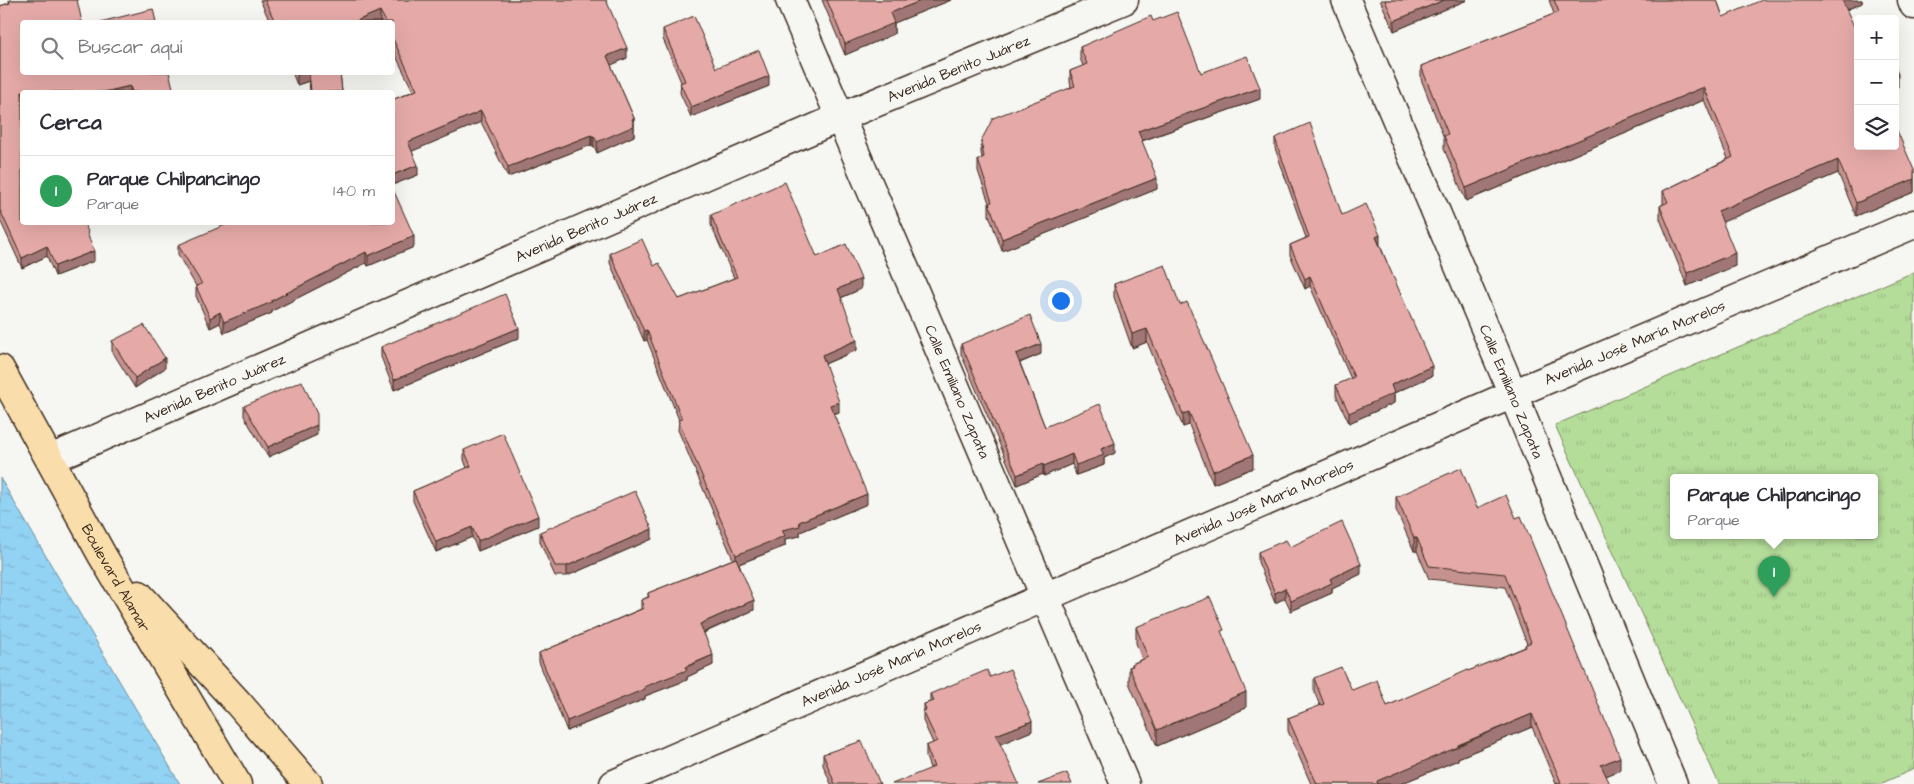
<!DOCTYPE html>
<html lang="es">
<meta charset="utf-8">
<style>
body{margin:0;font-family:"Architects Daughter",sans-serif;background:#f7f7f7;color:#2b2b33}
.controls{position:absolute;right:15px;top:15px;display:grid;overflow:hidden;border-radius:5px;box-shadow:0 5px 20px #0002}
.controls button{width:45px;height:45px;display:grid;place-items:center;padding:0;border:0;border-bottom:1px solid #e1e1e2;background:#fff;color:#2b2b33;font:25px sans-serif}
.you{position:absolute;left:1060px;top:300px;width:18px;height:18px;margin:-12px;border:4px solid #fff;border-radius:50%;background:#1a73e8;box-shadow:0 0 0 8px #1a73e833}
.badge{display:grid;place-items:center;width:32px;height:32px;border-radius:50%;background:#1f6fb2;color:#fff;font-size:16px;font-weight:700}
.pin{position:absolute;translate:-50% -41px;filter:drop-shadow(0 1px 2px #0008)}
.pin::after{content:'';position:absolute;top:26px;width:18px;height:15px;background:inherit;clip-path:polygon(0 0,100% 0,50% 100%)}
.popup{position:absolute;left:1670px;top:474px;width:208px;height:65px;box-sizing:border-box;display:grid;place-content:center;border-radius:5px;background:#fff;filter:drop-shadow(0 1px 4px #0005);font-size:16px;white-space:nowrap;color:#7c7c81}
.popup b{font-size:19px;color:#2b2b33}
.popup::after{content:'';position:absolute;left:50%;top:100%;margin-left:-10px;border:10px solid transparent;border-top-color:#fff}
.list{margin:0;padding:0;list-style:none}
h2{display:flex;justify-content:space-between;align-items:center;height:65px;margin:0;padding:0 20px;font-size:21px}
h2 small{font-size:16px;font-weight:400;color:#7c7c81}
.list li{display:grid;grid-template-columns:32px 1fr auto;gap:15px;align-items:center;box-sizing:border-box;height:70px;padding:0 20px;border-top:1px solid #e1e1e2}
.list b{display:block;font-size:19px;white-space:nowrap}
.list p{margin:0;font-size:16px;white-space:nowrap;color:#7c7c81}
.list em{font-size:16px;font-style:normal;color:#7c7c81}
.icon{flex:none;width:28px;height:28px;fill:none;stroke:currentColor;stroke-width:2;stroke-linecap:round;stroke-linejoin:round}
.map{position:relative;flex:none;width:1914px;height:784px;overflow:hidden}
.search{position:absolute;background:#fff;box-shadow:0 5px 20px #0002;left:20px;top:20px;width:375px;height:55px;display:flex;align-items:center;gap:12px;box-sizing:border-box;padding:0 18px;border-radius:5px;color:#7c7c81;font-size:19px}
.panel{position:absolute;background:#fff;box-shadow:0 5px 20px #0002;left:20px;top:90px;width:375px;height:135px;border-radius:5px}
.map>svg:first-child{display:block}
.grass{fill:url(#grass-tufts);stroke:#78845c;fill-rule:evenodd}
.water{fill:url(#water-ripples);stroke:#6f8f9e}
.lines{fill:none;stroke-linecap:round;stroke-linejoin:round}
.street-casing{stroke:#3b2a1e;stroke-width:31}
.secondary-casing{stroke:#3b2a1e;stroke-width:31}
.highway-casing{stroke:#3b2a1e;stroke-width:31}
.street{stroke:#f6f6f2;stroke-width:28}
.secondary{stroke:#f6f6f2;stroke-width:28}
.highway{stroke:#f9ddab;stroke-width:28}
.wall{fill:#c59290;stroke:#3b2a1e}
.shaded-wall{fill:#a07776;stroke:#3b2a1e}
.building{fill:#e5aaa8;stroke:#3b2a1e}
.labels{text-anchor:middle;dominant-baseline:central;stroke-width:4;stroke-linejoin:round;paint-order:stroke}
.street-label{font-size:15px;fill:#3b2a1e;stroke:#f6f6f2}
</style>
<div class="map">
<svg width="1914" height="784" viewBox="0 0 1914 784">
<defs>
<pattern id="grass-tufts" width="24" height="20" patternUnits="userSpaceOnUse" patternTransform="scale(1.25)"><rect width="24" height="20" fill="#b5dd9a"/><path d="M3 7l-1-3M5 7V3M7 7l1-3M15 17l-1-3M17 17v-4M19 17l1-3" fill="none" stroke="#9dbe84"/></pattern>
<pattern id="water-ripples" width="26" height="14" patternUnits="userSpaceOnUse" patternTransform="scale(1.25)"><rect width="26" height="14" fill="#92d2f3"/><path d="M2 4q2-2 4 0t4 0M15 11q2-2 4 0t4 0" fill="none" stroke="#7fb4d0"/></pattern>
</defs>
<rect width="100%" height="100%" fill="#f6f6f2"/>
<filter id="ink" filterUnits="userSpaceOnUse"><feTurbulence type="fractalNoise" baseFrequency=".02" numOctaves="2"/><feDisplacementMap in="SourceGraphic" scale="10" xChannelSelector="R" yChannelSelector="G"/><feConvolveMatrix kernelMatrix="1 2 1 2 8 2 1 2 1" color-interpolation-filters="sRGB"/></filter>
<g filter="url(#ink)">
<path class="grass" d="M 1914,272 L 1914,769 L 1880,784 L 1719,784 L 1555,425 ZM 1674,478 L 1874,478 L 1874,536 L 1674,536 Z"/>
<path class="water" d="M 0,478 L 180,784 L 0,784 Z"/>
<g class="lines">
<g class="street-casing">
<g id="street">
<path id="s1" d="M 790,0 L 1125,784"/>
<path id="s2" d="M 1346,0 L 1513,394 L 1673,784"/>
<path id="s3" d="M 50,459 L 841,117 L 1124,0"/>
<path id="s4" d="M 614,784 L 1513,394 L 1914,224"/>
</g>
</g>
<g class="secondary-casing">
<path id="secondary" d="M 1912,0 L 1914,5"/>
</g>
<g class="highway-casing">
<g id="highway">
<path id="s5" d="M 0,369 L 102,555 L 237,784"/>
<path d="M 139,595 L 239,704 L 308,784"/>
</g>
</g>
<use href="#street" class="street"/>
<use href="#secondary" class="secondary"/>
<use href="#highway" class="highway"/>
</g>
<g class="wall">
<path d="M 9,0 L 77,0 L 22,22 L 173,90 L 174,92 L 22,92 L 88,237 L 94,261 L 55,276 L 47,256 L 22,268 L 0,220 L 0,6 L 9,3 Z"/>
<path d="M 260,0 L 606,0 L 627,58 L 611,65 L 634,118 L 634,136 L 597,153 L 594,146 L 592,147 L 591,145 L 508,177 L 481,122 L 412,151 L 418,175 L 392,185 L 392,100 L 413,91 L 392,48 L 392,22 L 270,22 Z"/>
<path d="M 822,0 L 951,0 L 894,23 L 894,34 L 845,55 Z"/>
<path d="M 1380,0 L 1467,0 L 1394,31 Z"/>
<path d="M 1549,0 L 1717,0 L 1723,17 L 1862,0 L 1862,3 L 1846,10 L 1858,146 L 1914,170 L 1914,192 L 1856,216 L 1838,173 L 1722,222 L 1735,266 L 1687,286 L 1660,219 L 1660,206 L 1663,204 L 1663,191 L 1728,159 L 1704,100 L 1466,201 L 1444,149 L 1444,138 L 1421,79 L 1421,66 L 1554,14 Z"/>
<path d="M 1153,21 L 1201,73 L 1260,99 L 1142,141 L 1157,189 L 1002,251 L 989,215 L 989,203 L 978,171 L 978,160 L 982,158 L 981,153 L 981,141 L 1071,87 L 1070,82 L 1070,71 L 1083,66 L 1080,58 L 1080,47 Z"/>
<path d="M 663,29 L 716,68 L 769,86 L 691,117 L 680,93 L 681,82 L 663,39 Z"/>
<path d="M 292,72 L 340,72 L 342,92 L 310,92 L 309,81 L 297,85 Z"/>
<path d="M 1275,138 L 1342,215 L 1380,245 L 1432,376 L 1394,393 L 1394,403 L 1349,423 L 1336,395 L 1336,385 L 1351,379 L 1310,286 L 1305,289 L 1290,255 L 1290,245 L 1306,238 L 1275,148 Z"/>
<path d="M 711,215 L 817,257 L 861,289 L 841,298 L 857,350 L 825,364 L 839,412 L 834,414 L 867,504 L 800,532 L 800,536 L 785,539 L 785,546 L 739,564 L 754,610 L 704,633 L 713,665 L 687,677 L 687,680 L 645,696 L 645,699 L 567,731 L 539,662 L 539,653 L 641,609 L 641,600 L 648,597 L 648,593 L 733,559 L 678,430 L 679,420 L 647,340 L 644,341 L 610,263 L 610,253 L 654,266 L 679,299 L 734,278 L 711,225 Z"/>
<path d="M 178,245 L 414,247 L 368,266 L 366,263 L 272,311 L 272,313 L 224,333 L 220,323 L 210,328 L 196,296 L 196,286 L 178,255 Z"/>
<path d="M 1114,284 L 1180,305 L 1253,468 L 1213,484 L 1189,425 L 1183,427 L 1147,342 L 1132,348 L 1114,297 Z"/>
<path d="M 519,338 L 394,390 L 381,357 L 381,347 Z"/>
<path d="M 112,341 L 165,368 L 135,388 L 112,351 Z"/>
<path d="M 961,344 L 1041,354 L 1020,363 L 1045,427 L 1115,453 L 1104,458 L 1104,465 L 1076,475 L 1072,464 L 1044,476 L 1043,474 L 1017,485 L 961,354 Z"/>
<path d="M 244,406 L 317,435 L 268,457 L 244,416 Z"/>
<path d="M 464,450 L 538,526 L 478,551 L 472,537 L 436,552 L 413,501 L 413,491 L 467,468 L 464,460 Z"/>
<path d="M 1396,497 L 1477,508 L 1620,770 L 1606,776 L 1556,784 L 1532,727 L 1458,758 L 1458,760 L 1400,784 L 1311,784 L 1288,731 L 1288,718 L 1320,706 L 1314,691 L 1314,678 L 1352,690 L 1387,706 L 1525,647 L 1525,645 L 1527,644 L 1505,587 L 1429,579 L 1417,551 L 1414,551 L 1396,510 Z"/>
<path d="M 540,532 L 652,539 L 567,576 L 555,576 L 540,542 Z"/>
<path d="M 1290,547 L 1361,574 L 1332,588 L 1332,593 L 1291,611 L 1285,598 L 1275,603 L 1258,562 L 1258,552 Z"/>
<path d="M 1136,627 L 1224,638 L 1246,708 L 1157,746 L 1129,683 L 1129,667 L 1132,666 L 1132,664 L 1142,659 L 1136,643 Z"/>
<path d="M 990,677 L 1032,731 L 930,768 L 926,757 L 926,746 L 933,743 L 923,721 L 923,711 L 924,710 L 924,704 L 930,702 L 930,694 Z"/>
<path d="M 823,754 L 880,784 L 831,784 L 823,765 Z"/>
</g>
<g class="shaded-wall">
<path d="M 923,0 L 951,0 L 894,23 L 894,34 L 845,55 L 845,44 L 890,13 Z"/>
<path d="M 1444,0 L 1467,0 L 1394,31 L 1394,21 Z"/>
<path d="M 1841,0 L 1862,0 L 1862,3 L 1841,12 Z"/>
<path d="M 380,11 L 380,22 L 354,22 Z"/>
<path d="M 627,48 L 627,58 L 607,67 L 607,56 Z"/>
<path d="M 303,72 L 309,72 L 309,81 L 297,85 L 297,75 Z"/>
<path d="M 1898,74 L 1898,87 L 1895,88 L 1895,75 Z"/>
<path d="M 769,76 L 769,86 L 691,117 L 691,107 Z"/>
<path d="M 130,86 L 130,92 L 104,92 Z"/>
<path d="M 1704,87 L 1704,100 L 1466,201 L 1466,188 Z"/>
<path d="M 1260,88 L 1260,99 L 1138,142 L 1138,131 Z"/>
<path d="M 481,111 L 481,122 L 408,153 L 408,142 Z"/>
<path d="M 634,118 L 634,136 L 597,153 L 597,142 Z"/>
<path d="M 591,135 L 591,145 L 508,177 L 508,167 Z"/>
<path d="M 592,136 L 594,136 L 594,146 L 592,147 Z"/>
<path d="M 1838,160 L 1838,173 L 1718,224 L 1718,211 Z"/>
<path d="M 418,165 L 418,175 L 392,185 L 392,175 Z"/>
<path d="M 1157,178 L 1157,189 L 1002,251 L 1002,239 Z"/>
<path d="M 1914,179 L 1914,192 L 1856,216 L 1856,203 Z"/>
<path d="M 1380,235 L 1380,245 L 1376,237 Z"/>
<path d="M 414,236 L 414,247 L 368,266 L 368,256 Z"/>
<path d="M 47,246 L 47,256 L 22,268 L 22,258 Z"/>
<path d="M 94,251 L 94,261 L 55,276 L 55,266 Z"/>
<path d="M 366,252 L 366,263 L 272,311 L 272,313 L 224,333 L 224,322 L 271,301 Z"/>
<path d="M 1735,253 L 1735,266 L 1687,286 L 1687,273 Z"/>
<path d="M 1310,276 L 1310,286 L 1305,289 L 1305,279 Z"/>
<path d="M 861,279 L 861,289 L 838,299 L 838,289 Z"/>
<path d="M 220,312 L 220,323 L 210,328 L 210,318 Z"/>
<path d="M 519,328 L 519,338 L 394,390 L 394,380 Z"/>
<path d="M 1147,329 L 1147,342 L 1132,348 L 1132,334 Z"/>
<path d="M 647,330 L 647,340 L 644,341 L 644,331 Z"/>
<path d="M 857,340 L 857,350 L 822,365 L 822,355 Z"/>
<path d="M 1041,344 L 1041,354 L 1016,364 L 1016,354 Z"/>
<path d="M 165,358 L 165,368 L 135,388 L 135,378 Z"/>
<path d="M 1432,366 L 1432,376 L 1394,393 L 1394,403 L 1349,423 L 1349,413 L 1391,385 Z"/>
<path d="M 839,402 L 839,412 L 830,415 L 830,405 Z"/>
<path d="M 1189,412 L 1189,425 L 1183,427 L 1183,414 Z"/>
<path d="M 317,425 L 317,435 L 268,457 L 268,447 Z"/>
<path d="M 1115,443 L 1115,453 L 1104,458 L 1104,465 L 1076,475 L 1076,465 L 1101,449 Z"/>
<path d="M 1072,454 L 1072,464 L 1044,476 L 1044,466 Z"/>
<path d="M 1253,455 L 1253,468 L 1213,484 L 1213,471 Z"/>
<path d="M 1043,464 L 1043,474 L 1017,485 L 1017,475 Z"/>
<path d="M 867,494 L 867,504 L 800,532 L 800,536 L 785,539 L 785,546 L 736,565 L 736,555 L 799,522 Z"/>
<path d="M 538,516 L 538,526 L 478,551 L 478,541 Z"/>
<path d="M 472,527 L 472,537 L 436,552 L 436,542 Z"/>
<path d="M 652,529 L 652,539 L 567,576 L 567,566 Z"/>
<rect x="1414" y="538" width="3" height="13"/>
<path d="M 1361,564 L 1361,574 L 1332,588 L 1332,593 L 1291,611 L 1291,601 L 1330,579 Z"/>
<path d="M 1285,588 L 1285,598 L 1275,603 L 1275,593 Z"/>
<path d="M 754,600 L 754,610 L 700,634 L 700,624 Z"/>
<path d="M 713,655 L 713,665 L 687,677 L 687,680 L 645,696 L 645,699 L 567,731 L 567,721 Z"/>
<path d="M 1246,692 L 1246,708 L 1157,746 L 1157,730 Z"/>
<path d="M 1532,714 L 1532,727 L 1458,758 L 1458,760 L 1400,784 L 1377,784 L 1377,781 Z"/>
<path d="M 1032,721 L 1032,731 L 996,746 L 996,735 Z"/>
<path d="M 1620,757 L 1620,770 L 1601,778 L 1601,765 Z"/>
</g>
<g class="building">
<path d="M 10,0 L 77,0 L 82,22 L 22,22 L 22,72 L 169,72 L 174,92 L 132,92 L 130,86 L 104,92 L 22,92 L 22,222 L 84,222 L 88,232 L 87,233 L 94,251 L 55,266 L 47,246 L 22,258 L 0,210 L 0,6 L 10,3 Z"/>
<path d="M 265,0 L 606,0 L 627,48 L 607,56 L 634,118 L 632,119 L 634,126 L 597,142 L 594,136 L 592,136 L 591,135 L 508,167 L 481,111 L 408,142 L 418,165 L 392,175 L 392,100 L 417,90 L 392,37 L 392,22 L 386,22 L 380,11 L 354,22 L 275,22 Z"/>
<path d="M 827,0 L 923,0 L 890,13 L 894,23 L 845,44 Z"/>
<path d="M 1385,0 L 1444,0 L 1394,21 Z"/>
<path d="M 1554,0 L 1717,0 L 1723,17 L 1762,0 L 1842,0 L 1858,35 L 1858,146 L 1895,146 L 1895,126 L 1914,170 L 1914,179 L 1856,203 L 1838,160 L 1718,211 L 1735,253 L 1687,273 L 1660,206 L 1668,202 L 1663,191 L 1733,157 L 1704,87 L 1466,188 L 1444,136 L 1448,134 L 1421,66 L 1559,12 Z"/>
<path d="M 153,9 L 156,22 L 100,22 Z"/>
<path d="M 1177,12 L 1201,73 L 1247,56 L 1260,88 L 1138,131 L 1157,178 L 1002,239 L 989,203 L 992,202 L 978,160 L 984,157 L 981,141 L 993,118 L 1075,86 L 1070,71 L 1087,64 L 1080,47 L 1151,16 L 1153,21 Z"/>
<path d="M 694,16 L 716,68 L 759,50 L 769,76 L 691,107 L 680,83 L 685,81 L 663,29 Z"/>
<path d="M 1895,67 L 1898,74 L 1895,75 Z"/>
<path d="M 309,72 L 340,72 L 342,92 L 311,92 Z"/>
<path d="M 1310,123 L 1342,215 L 1366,204 L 1380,235 L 1376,237 L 1432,366 L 1391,385 L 1394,393 L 1349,413 L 1336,385 L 1354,377 L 1310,276 L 1305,279 L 1290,245 L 1309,237 L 1275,138 Z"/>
<path d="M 785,182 L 817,257 L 846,244 L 861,279 L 838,289 L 857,340 L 822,355 L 839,402 L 830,405 L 867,494 L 799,522 L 800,526 L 782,530 L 785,536 L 736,555 L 678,420 L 682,419 L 647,330 L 644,331 L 610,253 L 642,239 L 654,266 L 659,263 L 679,299 L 737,277 L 711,215 Z"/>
<path d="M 392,187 L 414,236 L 368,256 L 366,252 L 271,301 L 272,302 L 224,322 L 220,312 L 210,318 L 196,286 L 202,284 L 178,245 L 232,222 L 392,222 Z"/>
<path d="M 1165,265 L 1180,305 L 1187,302 L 1253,455 L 1213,471 L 1189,412 L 1183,414 L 1147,329 L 1132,334 L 1114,284 Z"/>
<path d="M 505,294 L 519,328 L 394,380 L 381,347 Z"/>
<path d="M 1030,315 L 1041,344 L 1016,354 L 1045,427 L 1100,404 L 1115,443 L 1101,449 L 1104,455 L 1076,465 L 1072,454 L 1044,466 L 1043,464 L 1017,475 L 961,344 Z"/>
<path d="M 144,325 L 165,358 L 135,378 L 112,341 Z"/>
<path d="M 302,381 L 317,414 L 317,425 L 268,447 L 244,406 Z"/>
<path d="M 503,433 L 538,516 L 478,541 L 472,527 L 436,542 L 413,491 L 471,466 L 464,450 Z"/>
<path d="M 1461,468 L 1477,508 L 1506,495 L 1516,518 L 1521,516 L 1620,757 L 1601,765 L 1610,784 L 1556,784 L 1561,782 L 1532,714 L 1458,745 L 1458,747 L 1377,781 L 1378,784 L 1317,784 L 1288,718 L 1324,704 L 1314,678 L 1341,667 L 1352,690 L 1377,680 L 1387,706 L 1468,670 L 1468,671 L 1526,647 L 1525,645 L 1531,642 L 1505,574 L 1429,566 L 1417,538 L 1414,538 L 1396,497 Z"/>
<path d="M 635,491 L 652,529 L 567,566 L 555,566 L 540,532 Z"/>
<path d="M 1342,522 L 1361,564 L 1330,579 L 1332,583 L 1291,601 L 1285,588 L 1275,593 L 1258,552 L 1286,540 L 1290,547 Z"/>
<path d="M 736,558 L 754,600 L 700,624 L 713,655 L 685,667 L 687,670 L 644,687 L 645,689 L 567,721 L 539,653 L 644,608 L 641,600 L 649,597 L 648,593 Z"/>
<path d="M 1210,597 L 1224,630 L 1221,631 L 1246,692 L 1157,730 L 1129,667 L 1133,666 L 1132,664 L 1148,657 L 1136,627 Z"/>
<path d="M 1010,669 L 1032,721 L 996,735 L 1019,784 L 892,784 L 934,767 L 926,746 L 937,741 L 923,711 L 926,710 L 924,704 L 934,701 L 930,694 L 987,670 L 990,677 Z"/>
<path d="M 862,741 L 880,784 L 835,784 L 823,754 Z"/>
<path d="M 1067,773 L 1072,784 L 1038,784 Z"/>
</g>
</g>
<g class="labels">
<g class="street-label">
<text stroke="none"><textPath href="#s3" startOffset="989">Avenida Benito Juárez</textPath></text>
<text stroke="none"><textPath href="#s3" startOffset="584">Avenida Benito Juárez</textPath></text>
<text stroke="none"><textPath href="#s4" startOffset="1112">Avenida José María Morelos</textPath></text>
<text stroke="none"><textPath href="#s3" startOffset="179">Avenida Benito Juárez</textPath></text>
<text stroke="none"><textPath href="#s2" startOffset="425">Calle Emiliano Zapata</textPath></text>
<text stroke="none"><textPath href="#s1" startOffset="426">Calle Emiliano Zapata</textPath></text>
<text stroke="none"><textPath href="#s4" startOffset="708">Avenida José María Morelos</textPath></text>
<text stroke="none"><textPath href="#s5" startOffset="239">Boulevard Alamar</textPath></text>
<text stroke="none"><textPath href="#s4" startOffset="302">Avenida José María Morelos</textPath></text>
</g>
</g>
</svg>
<div class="controls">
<button>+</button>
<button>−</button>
<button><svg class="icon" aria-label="layers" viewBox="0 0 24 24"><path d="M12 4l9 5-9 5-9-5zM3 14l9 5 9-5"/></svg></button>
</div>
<div class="you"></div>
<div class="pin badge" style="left:1774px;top:597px;background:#2e9e5b">1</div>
<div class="popup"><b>Parque Chilpancingo</b>Parque</div>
<div class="search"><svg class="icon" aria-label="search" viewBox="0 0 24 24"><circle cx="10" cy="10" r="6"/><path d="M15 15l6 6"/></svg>Buscar aquí</div>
<section class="panel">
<h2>Cerca<small></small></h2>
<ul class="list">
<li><span class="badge" style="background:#2e9e5b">1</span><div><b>Parque Chilpancingo</b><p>Parque</p></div><em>140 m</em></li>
</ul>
</section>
</div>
